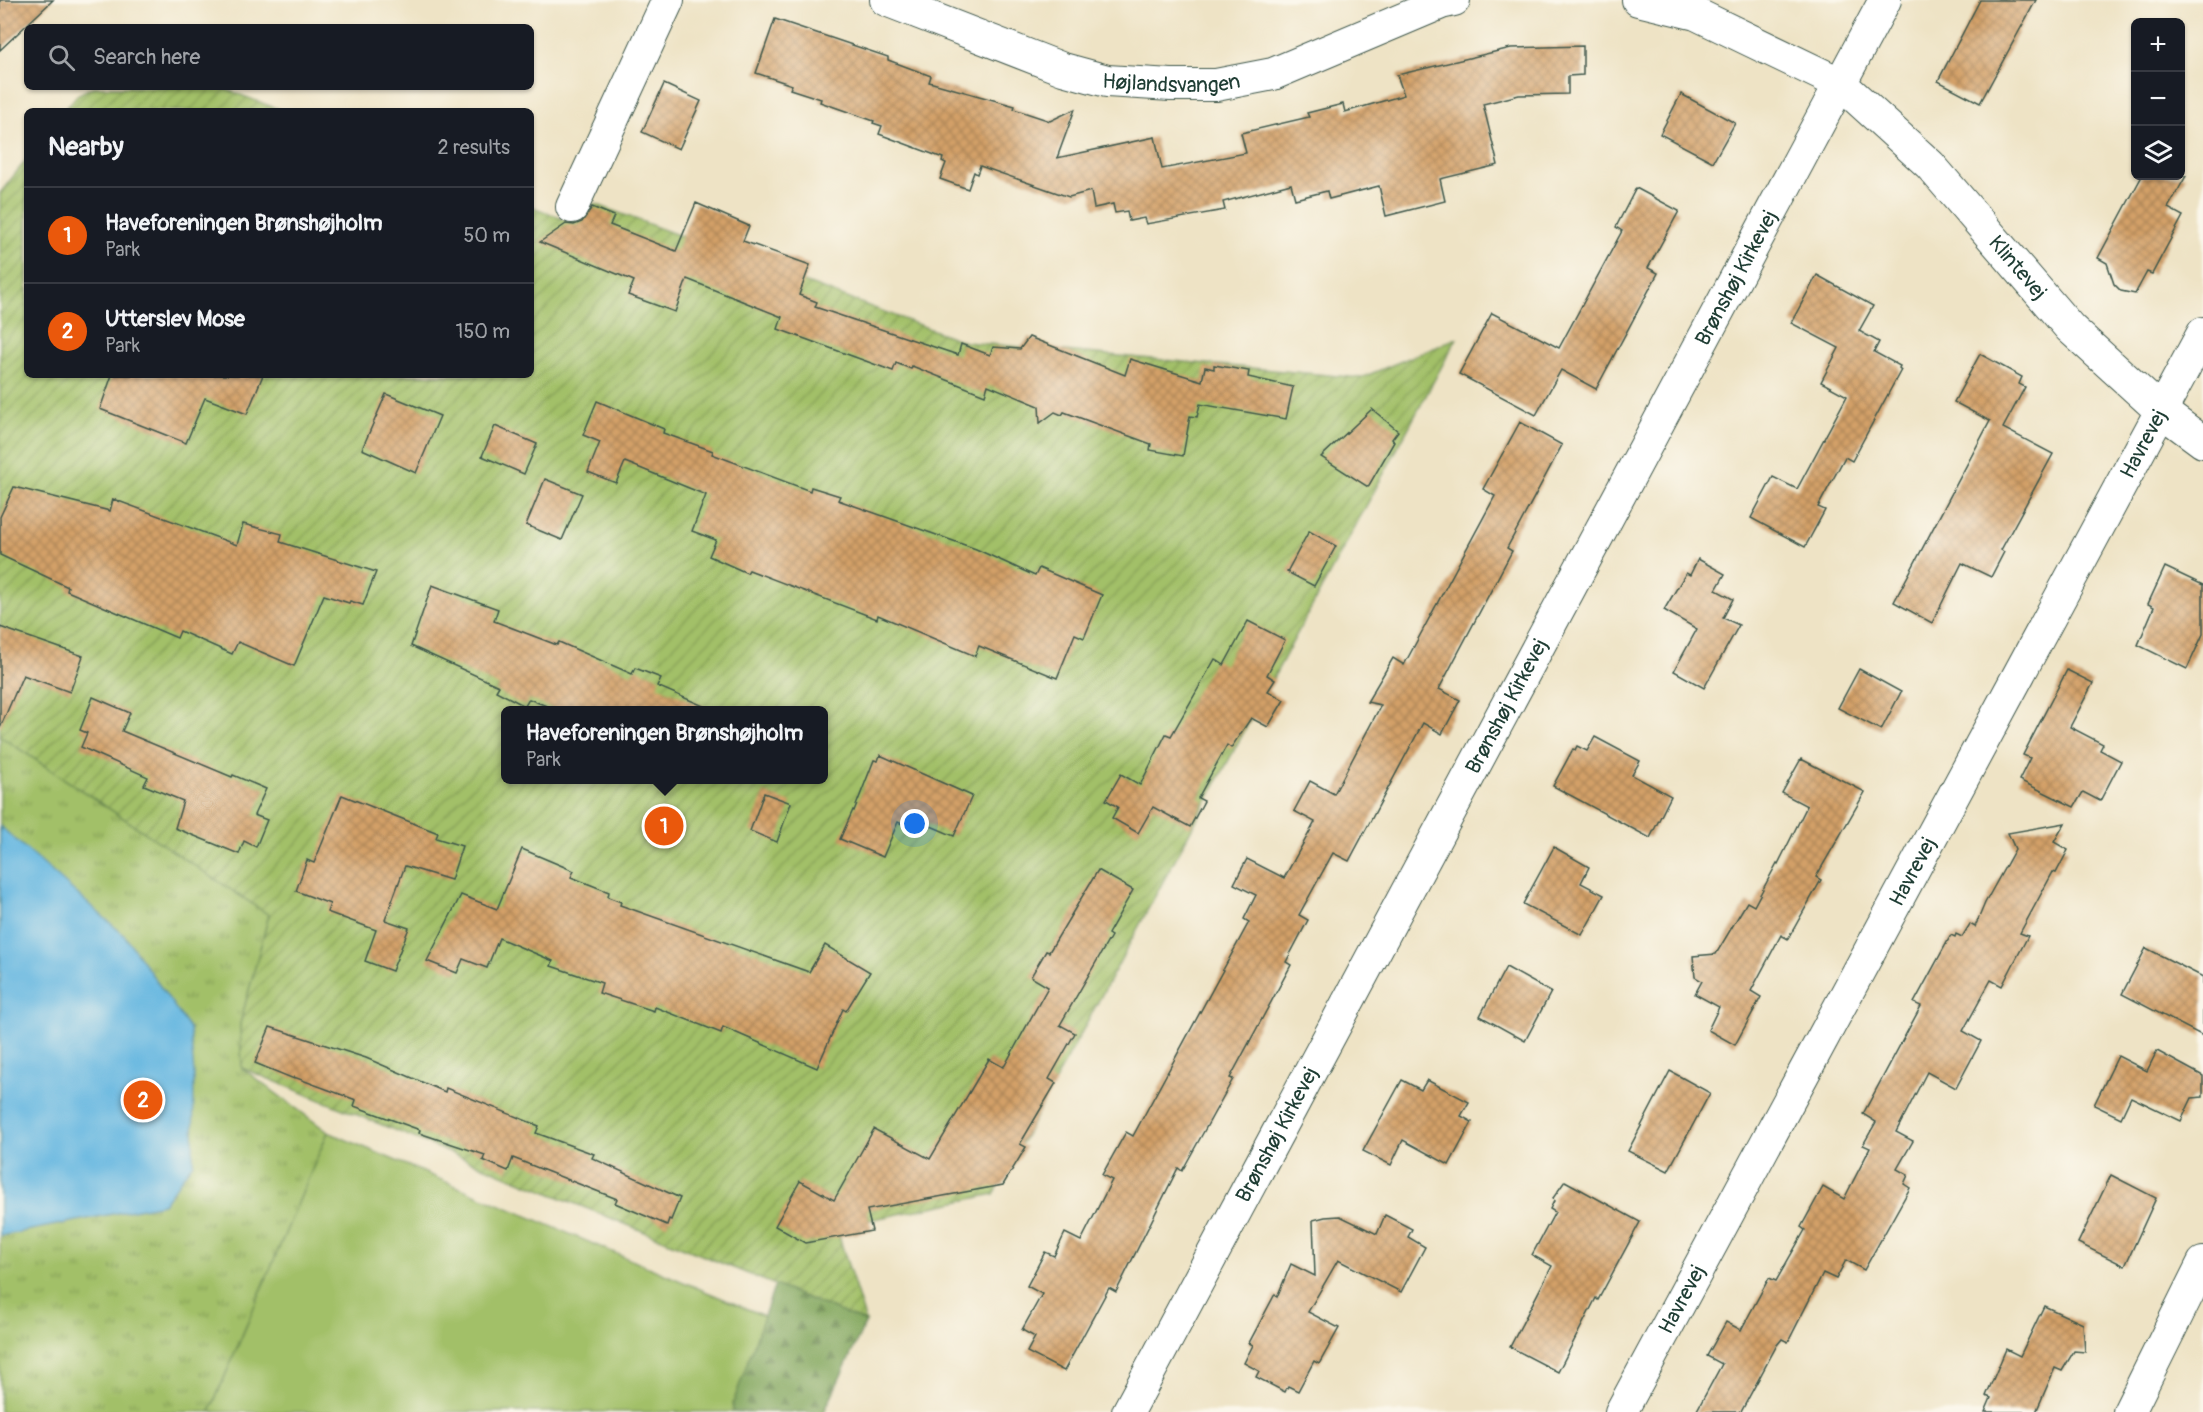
<!DOCTYPE html>
<meta charset="utf-8">
<style>
body{margin:0;font-family:Pangolin,sans-serif;background:#242831;color:#f1f3f6}
.controls{position:absolute;right:18px;top:18px;display:grid;overflow:hidden;border-radius:9px;box-shadow:0 2px 4px #0004}
.controls button{width:54px;height:54px;display:grid;place-items:center;padding:0;border:0;border-bottom:2px solid #363941;background:#171b24;color:#f1f3f6;font:30px sans-serif}
.you{position:absolute;left:915px;top:824px;width:21px;height:21px;margin:-15px;border:4px solid #fff;border-radius:50%;background:#1a73e8;box-shadow:0 0 0 9px #1a73e833}
.badge{display:grid;place-items:center;width:39px;height:39px;border-radius:50%;background:#ea580c;color:#fff;font-size:20px;font-weight:700}
.pin{position:absolute;translate:-50% -50%;border:3px solid #fff;box-shadow:0 2px 6px #0006}
.popup{position:absolute;left:501px;top:706px;width:327px;height:78px;box-sizing:border-box;display:grid;place-content:center;border-radius:9px;background:#171b24;filter:drop-shadow(0 2px 4px #0005);font-size:20px;white-space:nowrap;color:#9ea1a6}
.popup b{font-size:22px;color:#f1f3f6}
.popup::after{content:'';position:absolute;left:50%;top:100%;margin-left:-12px;border:12px solid transparent;border-top-color:#171b24}
.list{margin:0;padding:0;list-style:none}
h2{display:flex;justify-content:space-between;align-items:center;height:78px;margin:0;padding:0 24px;font-size:26px}
h2 small{font-size:20px;font-weight:400;color:#9ea1a6}
.list li{display:grid;grid-template-columns:39px 1fr auto;gap:18px;align-items:center;box-sizing:border-box;height:96px;padding:0 24px;border-top:2px solid #363941}
.list b{display:block;font-size:22px;white-space:nowrap}
.list p{margin:0;font-size:20px;white-space:nowrap;color:#9ea1a6}
.list em{font-size:20px;font-style:normal;color:#9ea1a6}
.icon{flex:none;width:33px;height:33px;fill:none;stroke:currentColor;stroke-width:2;stroke-linecap:round;stroke-linejoin:round}
.map{position:relative;flex:none;width:2203px;height:1412px;overflow:hidden}
.search{position:absolute;background:#171b24;box-shadow:0 2px 4px #0004;left:24px;top:24px;width:510px;height:66px;display:flex;align-items:center;gap:15px;box-sizing:border-box;padding:0 21px;border-radius:9px;color:#9ea1a6;font-size:22px}
.panel{position:absolute;background:#171b24;box-shadow:0 2px 4px #0004;left:24px;top:108px;width:510px;height:270px;border-radius:9px}
.map>svg:first-child{display:block}
.forest{fill:url(#forest-firs);stroke:#507248;stroke-width:1.5}
.park{fill:url(#park-tufts);stroke:#607e4e;stroke-width:1.5}
.garden{fill:url(#garden-furrows);stroke:#607e4e;stroke-width:1.5;fill-rule:evenodd}
.pitch{fill:#a2c068;stroke:#607e4e;stroke-width:1.5}
.water{fill:#64b6e0;stroke:#427a8a;stroke-width:1.5}
.building{fill:url(#building-cross-hatch)}
.lines{fill:none;stroke-linecap:round;stroke-linejoin:round}
.street-casing{stroke:#3e564a;stroke-width:34}
.street{stroke:#fff;stroke-width:32}
.labels{text-anchor:middle;dominant-baseline:central;stroke-width:4.5;stroke-linejoin:round;paint-order:stroke}
.street-label{font-size:21px;fill:#1f3d34;stroke:#fbf7ec}
</style>
<div class="map">
<svg width="2203" height="1412" viewBox="0 0 2203 1412">
<defs>
<pattern id="forest-firs" width="22" height="20" patternUnits="userSpaceOnUse" patternTransform="scale(1.5)"><rect width="22" height="20" fill="#81a65c"/><path d="M5 1l3.5 6h-7zM16 11l3.5 6h-7z" fill="#69884d"/></pattern>
<pattern id="park-tufts" width="24" height="20" patternUnits="userSpaceOnUse" patternTransform="scale(1.5)"><rect width="24" height="20" fill="#a2c068"/><path d="M3 7l-1-3M5 7V3M7 7l1-3M15 17l-1-3M17 17v-4M19 17l1-3" fill="none" stroke="#839d56"/></pattern>
<pattern id="garden-furrows" width="10" height="10" patternUnits="userSpaceOnUse" patternTransform="scale(1.5)"><rect width="10" height="10" fill="#a2c068"/><path d="M-1 1l2-2M0 10L10 0M9 11l2-2" fill="none" stroke="#839d56"/></pattern>
<pattern id="building-cross-hatch" width="8" height="8" patternUnits="userSpaceOnUse" patternTransform="scale(1.5)"><rect width="8" height="8" fill="#d3a067"/><path d="M0 0l8 8M0 8l8-8" fill="none" stroke="#ab8456"/></pattern>
</defs>
<rect width="100%" height="100%" fill="#fbf7ec"/>
<filter id="ink" filterUnits="userSpaceOnUse"><feTurbulence type="fractalNoise" baseFrequency=".0167" numOctaves="2"/><feDisplacementMap in="SourceGraphic" scale="12" xChannelSelector="R" yChannelSelector="G"/><feConvolveMatrix kernelMatrix="1 2 1 2 8 2 1 2 1" color-interpolation-filters="sRGB"/></filter>
<filter id="wash" filterUnits="userSpaceOnUse"><feTurbulence type="fractalNoise" baseFrequency=".008" numOctaves="4" result="noise"/><feDisplacementMap in="SourceGraphic" scale="24" xChannelSelector="R" yChannelSelector="G"/><feGaussianBlur stdDeviation="1.35" result="paint"/><feColorMatrix in="noise" values="0 0 0 0 0 0 0 0 0 0 0 0 0 0 0 0 0 1.4 0 .05"/><feComposite in="paint" operator="in"/></filter>
<g filter="url(#wash)">
<rect width="100%" height="100%" fill="#eee3c5"/>
<path class="forest" d="M 775,1285 L 866,1322 L 824,1412 L 733,1412 L 733,1403 Z"/>
<path class="park" d="M 0,736 L 269,915 L 240,1024 L 242,1068 L 328,1132 L 210,1412 L 0,1412 Z"/>
<g class="garden">
<path d="M 92,87 L 220,87 L 283,111 L 64,111 L 77,95 Z"/>
<path d="M 27,159 L 27,375 L 531,375 L 531,206 L 568,221 L 595,204 L 965,342 L 1361,378 L 1457,338 L 994,1194 L 836,1227 L 866,1322 L 242,1068 L 240,1024 L 269,915 L 0,736 L 0,193 ZM 505,710 L 823,710 L 823,780 L 505,780 Z"/>
</g>
<path class="pitch" d="M 328,1132 L 764,1316 L 733,1403 L 733,1412 L 210,1412 Z"/>
<path class="water" d="M 0,826 L 125,936 L 190,1029 L 194,1074 L 193,1163 L 163,1204 L 0,1236 Z"/>
<g id="blocks">
<g class="building">
<path d="M 0,0 L 53,0 L 0,50 Z"/>
<path d="M 1980,0 L 2036,0 L 1980,103 L 1938,81 Z"/>
<path d="M 775,19 L 888,57 L 888,60 L 931,76 L 929,82 L 1015,106 L 1014,109 L 1050,121 L 1075,109 L 1057,158 L 1155,137 L 1162,169 L 1246,153 L 1241,133 L 1309,117 L 1307,113 L 1343,104 L 1345,112 L 1404,95 L 1397,75 L 1511,48 L 1583,46 L 1583,75 L 1568,76 L 1568,94 L 1519,95 L 1483,104 L 1498,165 L 1440,179 L 1445,201 L 1386,216 L 1379,186 L 1329,199 L 1327,191 L 1295,199 L 1291,184 L 1223,202 L 1225,210 L 1146,224 L 1144,218 L 1129,221 L 1127,211 L 1115,213 L 1113,204 L 1094,208 L 1091,191 L 1069,197 L 980,166 L 977,174 L 974,172 L 968,189 L 940,179 L 946,163 L 942,161 L 943,158 L 879,134 L 882,126 L 873,123 L 874,121 L 820,102 L 821,99 L 790,89 L 792,85 L 756,73 Z"/>
<path d="M 664,84 L 701,101 L 679,149 L 642,132 Z"/>
<path d="M 1681,94 L 1735,123 L 1713,162 L 1660,134 Z"/>
<path d="M 2142,176 L 2186,176 L 2168,208 L 2183,216 L 2152,274 L 2147,272 L 2135,294 L 2121,291 L 2114,284 L 2107,263 L 2098,258 Z"/>
<path d="M 1636,188 L 1679,211 L 1648,268 L 1658,273 L 1596,389 L 1561,370 L 1536,415 L 1459,374 L 1492,313 L 1559,348 L 1622,231 L 1616,227 Z"/>
<path d="M 696,203 L 749,226 L 743,241 L 810,265 L 799,295 L 817,302 L 815,307 L 958,355 L 961,344 L 990,355 L 993,347 L 1020,349 L 1029,337 L 1125,375 L 1130,359 L 1202,381 L 1205,367 L 1214,369 L 1214,365 L 1249,371 L 1248,377 L 1293,387 L 1286,419 L 1200,404 L 1197,417 L 1190,416 L 1183,456 L 1150,450 L 1151,444 L 1064,412 L 1062,415 L 1055,412 L 1040,423 L 1039,406 L 988,385 L 985,395 L 912,366 L 911,369 L 896,363 L 893,371 L 778,329 L 782,317 L 687,279 L 675,312 L 628,295 L 634,281 L 540,242 L 566,224 L 574,225 L 582,222 L 592,207 L 614,216 L 610,225 L 676,251 Z"/>
<path d="M 1817,275 L 1873,306 L 1859,331 L 1879,342 L 1874,352 L 1900,366 L 1899,368 L 1901,370 L 1852,461 L 1845,457 L 1818,507 L 1825,510 L 1805,547 L 1751,518 L 1773,477 L 1797,489 L 1847,396 L 1821,382 L 1839,348 L 1791,323 Z"/>
<path d="M 1980,354 L 2022,377 L 2019,384 L 2025,387 L 2003,428 L 2053,454 L 2001,550 L 2004,552 L 1991,577 L 1962,563 L 1932,623 L 1894,602 L 1990,421 L 1954,402 Z"/>
<path d="M 112,375 L 263,375 L 247,414 L 205,398 L 186,443 L 100,409 Z"/>
<path d="M 386,394 L 440,416 L 416,473 L 362,449 Z"/>
<path d="M 597,401 L 664,429 L 663,433 L 713,451 L 712,454 L 810,491 L 811,487 L 840,496 L 838,500 L 976,549 L 1035,576 L 1039,568 L 1102,595 L 1084,638 L 1075,634 L 1057,678 L 979,646 L 975,656 L 878,615 L 877,619 L 749,570 L 747,573 L 709,556 L 716,540 L 692,531 L 706,495 L 625,462 L 616,483 L 588,472 L 600,442 L 583,435 Z"/>
<path d="M 1372,409 L 1398,431 L 1392,439 L 1394,442 L 1368,487 L 1321,457 Z"/>
<path d="M 1520,422 L 1562,445 L 1507,548 L 1512,551 L 1439,689 L 1460,700 L 1442,734 L 1423,723 L 1349,861 L 1333,853 L 1299,915 L 1308,920 L 1286,962 L 1291,965 L 1230,1078 L 1233,1079 L 1182,1171 L 1178,1168 L 1116,1292 L 1109,1288 L 1064,1371 L 1027,1352 L 1035,1337 L 1022,1330 L 1042,1294 L 1027,1286 L 1045,1252 L 1054,1256 L 1065,1233 L 1081,1241 L 1112,1180 L 1102,1175 L 1126,1132 L 1133,1136 L 1249,922 L 1244,919 L 1256,895 L 1234,884 L 1247,859 L 1284,878 L 1315,822 L 1294,811 L 1310,781 L 1334,794 L 1381,705 L 1367,702 L 1393,658 L 1404,665 L 1495,496 L 1483,489 Z"/>
<path d="M 495,426 L 537,444 L 524,474 L 482,456 Z"/>
<path d="M 545,479 L 582,494 L 562,540 L 526,525 Z"/>
<path d="M 14,487 L 110,511 L 113,499 L 237,545 L 243,524 L 282,534 L 280,542 L 376,572 L 363,605 L 350,601 L 349,603 L 324,595 L 294,666 L 238,642 L 232,654 L 180,631 L 177,638 L 67,591 L 68,587 L 0,555 L 0,517 Z"/>
<path d="M 1309,531 L 1336,546 L 1314,586 L 1287,572 Z"/>
<path d="M 1698,559 L 1725,574 L 1716,590 L 1733,599 L 1723,618 L 1739,625 L 1704,688 L 1674,671 L 1697,629 L 1664,610 L 1686,573 L 1690,575 Z"/>
<path d="M 2165,567 L 2203,585 L 2203,634 L 2187,669 L 2138,645 L 2154,607 L 2148,604 Z"/>
<path d="M 432,585 L 498,609 L 494,621 L 557,645 L 559,642 L 632,674 L 635,668 L 661,678 L 657,686 L 715,711 L 559,711 L 529,699 L 525,706 L 496,691 L 499,686 L 411,646 Z"/>
<path d="M 1248,621 L 1285,640 L 1267,675 L 1275,680 L 1268,691 L 1284,700 L 1268,727 L 1251,718 L 1231,748 L 1227,745 L 1198,798 L 1204,801 L 1190,827 L 1153,807 L 1138,833 L 1112,818 L 1118,807 L 1106,800 L 1121,774 L 1140,785 L 1166,734 L 1171,736 L 1215,659 L 1224,665 Z"/>
<path d="M 0,627 L 83,656 L 70,692 L 23,675 L 0,728 Z"/>
<path d="M 1859,669 L 1901,692 L 1881,730 L 1838,708 Z"/>
<path d="M 2067,670 L 2093,683 L 2070,727 L 2103,744 L 2100,750 L 2121,761 L 2100,801 L 2083,792 L 2074,807 L 2019,780 L 2030,758 L 2023,755 Z"/>
<path d="M 93,697 L 130,713 L 122,731 L 232,777 L 233,775 L 266,789 L 254,815 L 267,820 L 256,847 L 244,841 L 239,854 L 175,828 L 183,801 L 144,785 L 148,777 L 81,747 L 87,733 L 80,730 Z"/>
<path d="M 1595,737 L 1640,761 L 1632,775 L 1671,796 L 1650,838 L 1553,786 L 1573,749 L 1575,750 L 1577,746 L 1587,751 Z"/>
<path d="M 880,755 L 972,796 L 954,836 L 917,820 L 913,829 L 898,822 L 883,857 L 840,839 L 853,810 L 854,811 L 874,760 L 878,761 Z"/>
<path d="M 1801,759 L 1865,792 L 1816,877 L 1821,880 L 1788,939 L 1781,935 L 1751,991 L 1761,997 L 1735,1045 L 1708,1030 L 1719,1007 L 1695,994 L 1702,981 L 1695,977 L 1693,956 L 1716,954 L 1747,902 L 1754,906 L 1777,863 L 1778,864 L 1807,806 L 1782,793 Z"/>
<path d="M 764,793 L 791,803 L 777,842 L 750,831 Z"/>
<path d="M 342,795 L 438,833 L 436,838 L 462,846 L 451,880 L 405,866 L 385,920 L 409,928 L 392,971 L 365,961 L 376,930 L 327,912 L 330,904 L 296,891 L 307,860 L 314,863 Z"/>
<path d="M 2065,823 L 2054,842 L 2068,850 L 2056,873 L 2053,872 L 2020,933 L 2028,936 L 2002,986 L 1991,980 L 1963,1031 L 1981,1041 L 1956,1088 L 1927,1072 L 1896,1132 L 1913,1141 L 1897,1169 L 1908,1175 L 1904,1184 L 1910,1188 L 1864,1270 L 1846,1260 L 1836,1279 L 1823,1273 L 1788,1342 L 1782,1339 L 1777,1345 L 1741,1412 L 1696,1412 L 1722,1364 L 1707,1356 L 1726,1322 L 1741,1330 L 1769,1278 L 1776,1281 L 1805,1230 L 1801,1227 L 1823,1187 L 1844,1199 L 1870,1148 L 1863,1145 L 1876,1122 L 1863,1114 L 1921,1006 L 1914,1003 L 1951,935 L 1955,937 L 1956,934 L 1962,937 L 1970,924 L 1975,927 L 1985,903 L 2015,849 L 2008,833 Z"/>
<path d="M 1554,847 L 1589,867 L 1581,883 L 1604,895 L 1582,935 L 1523,904 Z"/>
<path d="M 522,849 L 574,871 L 571,877 L 609,892 L 608,897 L 621,902 L 620,905 L 809,972 L 825,945 L 870,972 L 846,1011 L 843,1009 L 817,1068 L 723,1027 L 721,1033 L 655,1007 L 654,1011 L 599,993 L 602,983 L 551,966 L 553,961 L 499,938 L 487,968 L 463,959 L 457,973 L 427,961 L 461,895 L 497,909 Z"/>
<path d="M 1098,870 L 1133,890 L 1108,934 L 1111,936 L 1060,1025 L 1075,1033 L 1049,1079 L 1056,1083 L 1020,1144 L 1026,1147 L 1003,1185 L 867,1210 L 872,1231 L 805,1243 L 775,1226 L 800,1181 L 834,1200 L 874,1129 L 930,1159 L 989,1059 L 1003,1067 L 1005,1065 L 1048,987 L 1031,977 L 1033,973 L 1046,951 L 1049,952 Z"/>
<path d="M 2146,948 L 2203,977 L 2203,1036 L 2122,994 Z"/>
<path d="M 1506,967 L 1551,992 L 1525,1041 L 1480,1016 Z"/>
<path d="M 270,1027 L 366,1058 L 445,1092 L 446,1088 L 539,1126 L 536,1133 L 594,1154 L 592,1158 L 680,1198 L 671,1220 L 669,1219 L 667,1225 L 615,1203 L 617,1199 L 513,1158 L 508,1171 L 483,1160 L 485,1155 L 419,1133 L 420,1130 L 354,1106 L 356,1100 L 294,1077 L 294,1079 L 255,1063 Z"/>
<path d="M 2157,1051 L 2203,1076 L 2203,1097 L 2192,1098 L 2181,1121 L 2131,1097 L 2121,1118 L 2094,1105 L 2118,1056 L 2147,1071 Z"/>
<path d="M 1670,1071 L 1710,1093 L 1668,1171 L 1628,1151 Z"/>
<path d="M 1402,1080 L 1421,1090 L 1427,1080 L 1469,1102 L 1461,1116 L 1472,1122 L 1449,1165 L 1403,1140 L 1391,1165 L 1363,1151 Z"/>
<path d="M 2111,1175 L 2156,1198 L 2125,1266 L 2078,1243 Z"/>
<path d="M 1565,1181 L 1640,1222 L 1598,1300 L 1596,1298 L 1558,1372 L 1510,1347 L 1552,1266 L 1532,1255 L 1555,1212 L 1550,1209 L 1554,1201 L 1553,1198 Z"/>
<path d="M 1385,1215 L 1412,1229 L 1408,1237 L 1425,1247 L 1401,1292 L 1338,1260 L 1308,1312 L 1339,1328 L 1319,1364 L 1314,1361 L 1298,1391 L 1288,1386 L 1285,1392 L 1256,1377 L 1259,1371 L 1244,1363 L 1253,1345 L 1249,1343 L 1275,1294 L 1277,1297 L 1291,1264 L 1315,1276 L 1313,1220 L 1325,1217 L 1340,1216 L 1377,1234 Z"/>
<path d="M 2044,1306 L 2083,1324 L 2085,1352 L 2074,1351 L 2062,1371 L 2055,1368 L 2036,1412 L 1985,1412 L 1991,1398 L 1986,1396 L 2006,1349 L 2020,1356 Z"/>
</g>
</g>
</g>
<g filter="url(#ink)">
<use href="#blocks" fill-opacity="0" stroke="#3e564a" stroke-width="1.5"/>
<g class="lines">
<g class="street-casing">
<g id="street">
<path id="s1" d="M 886,0 L 1063,69 L 1107,81 L 1171,85 L 1216,85 L 1273,74 L 1441,3 L 1454,0"/>
<path id="s2" d="M 1638,0 L 1696,14 L 1841,84 L 1930,165 L 2070,328 L 2161,411 L 2203,442"/>
<path d="M 572,207 L 668,0"/>
<path id="s3" d="M 1128,1412 L 1885,0"/>
<path id="s4" d="M 1621,1412 L 2203,333"/>
<path d="M 2129,1412 L 2203,1263"/>
</g>
</g>
<use href="#street" class="street"/>
</g>
</g>
<g class="labels">
<g class="street-label">
<text stroke="none"><textPath href="#s1" startOffset="300">Højlandsvangen</textPath></text>
<text stroke="none"><textPath href="#s2" startOffset="476">Klintevej</textPath></text>
<text stroke="none"><textPath href="#s3" startOffset="1287">Brønshøj Kirkevej</textPath></text>
<text stroke="none"><textPath href="#s4" startOffset="1100">Havrevej</textPath></text>
<text stroke="none"><textPath href="#s3" startOffset="801">Brønshøj Kirkevej</textPath></text>
<text stroke="none"><textPath href="#s4" startOffset="614">Havrevej</textPath></text>
<text stroke="none"><textPath href="#s3" startOffset="315">Brønshøj Kirkevej</textPath></text>
<text stroke="none"><textPath href="#s4" startOffset="128">Havrevej</textPath></text>
</g>
</g>
</svg>
<div class="controls">
<button>+</button>
<button>−</button>
<button><svg class="icon" aria-label="layers" viewBox="0 0 24 24"><path d="M12 4l9 5-9 5-9-5zM3 14l9 5 9-5"/></svg></button>
</div>
<div class="you"></div>
<div class="pin badge" style="left:664px;top:826px">1</div>
<div class="popup"><b>Haveforeningen Brønshøjholm</b>Park</div>
<div class="pin badge" style="left:143px;top:1100px">2</div>
<div class="search"><svg class="icon" aria-label="search" viewBox="0 0 24 24"><circle cx="10" cy="10" r="6"/><path d="M15 15l6 6"/></svg>Search here</div>
<section class="panel">
<h2>Nearby<small>2 results</small></h2>
<ul class="list">
<li><span class="badge">1</span><div><b>Haveforeningen Brønshøjholm</b><p>Park</p></div><em>50 m</em></li>
<li><span class="badge">2</span><div><b>Utterslev Mose</b><p>Park</p></div><em>150 m</em></li>
</ul>
</section>
</div>
